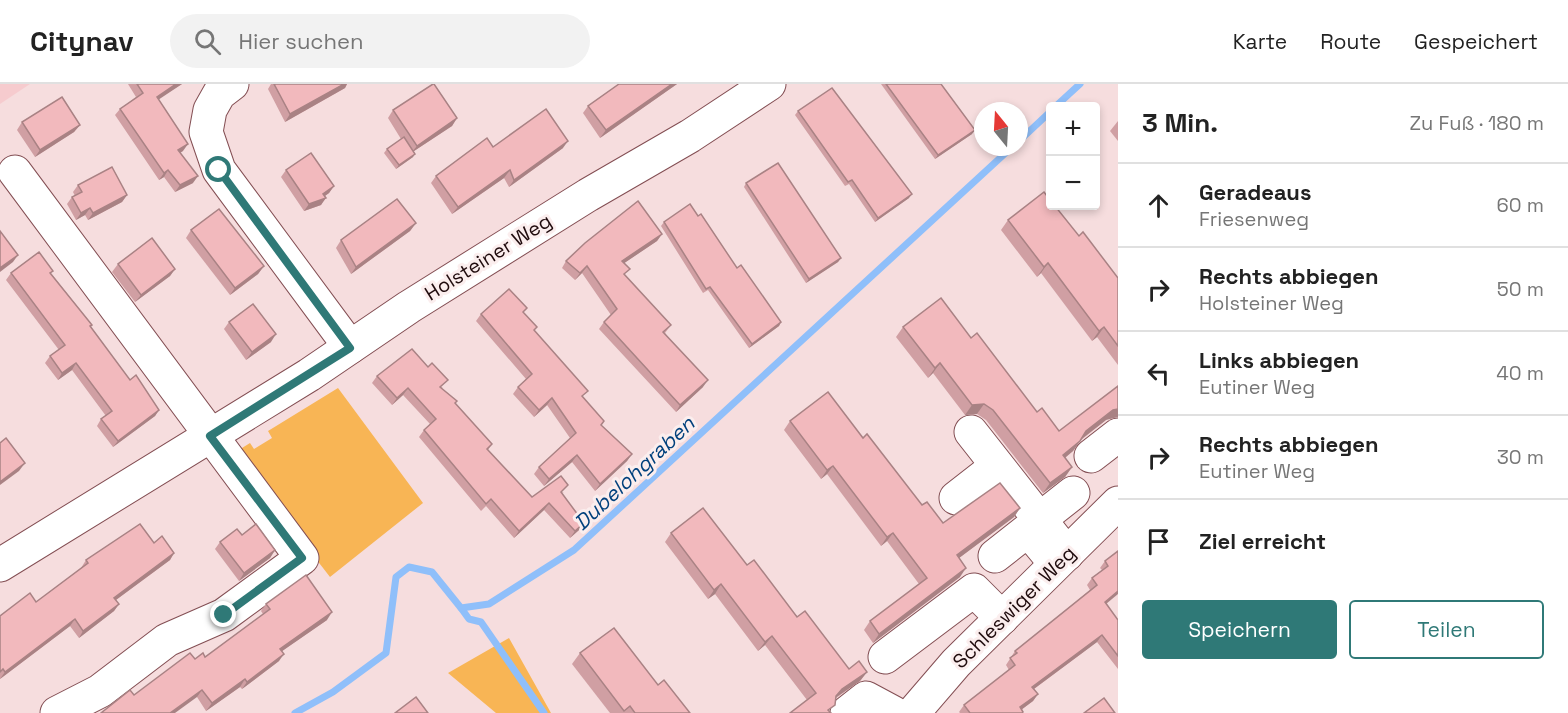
<!DOCTYPE html>
<html lang="de">
<meta charset="utf-8">
<style>
body{margin:0;font-family:"Space Grotesk",sans-serif;background:#f2f2f2;color:#222}
.controls{position:absolute;right:18px;top:18px;display:grid;overflow:hidden;border-radius:6px;box-shadow:0 3px 9px #0003}
.controls button{width:54px;height:54px;display:grid;place-items:center;padding:0;border:0;border-bottom:2px solid #e0e0e0;background:#fff;color:#222;font:30px sans-serif}
.compass{position:absolute;left:974px;top:18px;width:54px;height:54px;border-radius:50%;background:#fff;box-shadow:0 3px 9px #0003;rotate:342deg}
.stop{position:absolute;width:18px;height:18px;margin:-14px;border:4px solid #2f7977;border-radius:50%;background:#fff}
.stop.end{background:#2f7977;border-color:#fff;box-shadow:0 2px 6px #0008}
.list{margin:0;padding:0;list-style:none}
h2{display:flex;justify-content:space-between;align-items:center;height:78px;margin:0;padding:0 24px;font-size:26px}
h2 small{font-size:20px;font-weight:400;color:#767676}
.list li{display:grid;grid-template-columns:39px 1fr auto;gap:18px;align-items:center;box-sizing:border-box;height:84px;padding:0 24px;border-top:2px solid #e0e0e0}
.list b{display:block;font-size:22px;white-space:nowrap}
.list p{margin:0;font-size:20px;white-space:nowrap;color:#767676}
.list em{font-size:20px;font-style:normal;color:#767676}
.actions{display:flex;gap:12px;padding:18px 24px}
.actions a{flex:1;padding:14px 0;border:2px solid #2f7977;border-radius:6px;text-align:center;font-size:21px;color:#2f7977}
.actions .main{background:#2f7977;color:#fff}
.icon{flex:none;width:33px;height:33px;fill:none;stroke:currentColor;stroke-width:2;stroke-linecap:round;stroke-linejoin:round}
.map{position:relative;flex:none;width:1118px;height:629px;overflow:hidden}
header{display:flex;align-items:center;gap:36px;box-sizing:border-box;height:84px;padding:0 30px;background:#fff;border-bottom:2px solid #e0e0e0}
header strong{font-size:28px}
nav{display:flex;gap:33px;margin-inline-start:auto;font-size:21px}
.search{width:420px;height:54px;background:#f2f2f2;display:flex;align-items:center;gap:15px;box-sizing:border-box;padding:0 21px;border-radius:33px;color:#767676;font-size:22px}
main{display:flex}
aside{flex:1;background:#fff}
.map>svg:first-child{display:block}
.built{fill:#f6cbce}
.green{fill:#f8b555}
.lines{fill:none;stroke-linecap:round;stroke-linejoin:round}
.stream{stroke:#8fbffa;stroke-width:7}
.minor-casing{stroke:#834e53;stroke-width:35}
.minor{stroke:#fff;stroke-width:33}
.wall{fill:#d09fa3}
.shaded-wall{fill:#a98284}
.building{fill:#f2b9bd;stroke:#a98284;stroke-width:1.5}
.route{stroke:#2f7977;stroke-width:8}
.labels{text-anchor:middle;dominant-baseline:central;stroke-width:6;stroke-linejoin:round;paint-order:stroke}
.street-label{font-size:20px;fill:#1f0b0d;stroke:#fbeeee}
.water-label{font-size:21px;font-style:italic;fill:#01407c;stroke:#fbeeee}
</style>
<header>
<strong>Citynav</strong>
<div class="search"><svg class="icon" aria-label="search" viewBox="0 0 24 24"><circle cx="10" cy="10" r="6"/><path d="M15 15l6 6"/></svg>Hier suchen</div>
<nav><a>Karte</a><a>Route</a><a>Gespeichert</a></nav>
</header>
<main>
<div class="map">
<svg width="1118" height="629" viewBox="0 0 1118 629">
<rect width="100%" height="100%" fill="#f6ddde"/>
<path class="built" d="M 0,0 L 30,0 L 0,20 Z"/>
<g class="green">
<path d="M 338,304 L 423,419 L 330,493 L 234,369 L 250,359 L 254,365 L 272,354 L 268,347 Z"/>
<path d="M 509,554 L 551,629 L 552,629 L 496,629 L 448,589 Z"/>
</g>
<g class="lines">
<g class="stream">
<path d="M 1056,22 L 1080,0"/>
<path d="M 1019,57 L 1050,28"/>
<path d="M 461,524 L 469,535 L 481,538 L 544,629"/>
<path d="M 295,629 L 333,608 L 386,569 L 396,493 L 409,483 L 432,488 L 461,524 L 489,520 L 574,466 L 1012,63"/>
</g>
<g class="minor-casing">
<g id="minor">
<path d="M 232,0 L 219,10 L 210,26 L 206,48 L 219,86 L 350,263"/>
<path d="M 15,88 L 302,474 L 224,531 L 167,556 L 100,607 L 57,629"/>
<path d="M 971,348 L 1067,470"/>
<path d="M 1091,372 L 1118,351"/>
<path d="M 956,414 L 997,382"/>
<path d="M 1040,435 L 1073,409"/>
<path d="M 995,472 L 1028,446 L 1051,474"/>
<path d="M 0,481 L 309,291 L 409,223 L 588,111 L 690,52 L 769,0"/>
<path d="M 885,573 L 974,506 L 1002,534"/>
<path d="M 847,629 L 866,614 L 894,629"/>
<path d="M 913,629 L 956,579 L 1118,419"/>
</g>
</g>
<use href="#minor" class="minor"/>
</g>
<g class="wall">
<path d="M 128,0 L 182,0 L 158,15 L 183,67 L 180,68 L 193,99 L 175,108 L 164,93 L 159,96 L 115,31 L 120,25 L 136,13 Z"/>
<path d="M 271,0 L 347,0 L 345,4 L 285,38 L 268,5 Z"/>
<path d="M 619,0 L 677,0 L 600,54 L 583,29 L 588,22 Z"/>
<path d="M 881,0 L 941,0 L 972,50 L 935,75 Z"/>
<path d="M 393,26 L 457,34 L 452,42 L 414,67 L 413,73 L 396,85 L 384,69 L 387,65 L 401,55 L 388,34 Z"/>
<path d="M 798,27 L 909,114 L 875,138 L 849,100 L 845,102 L 795,31 Z"/>
<path d="M 1118,37 L 1118,57 L 1110,47 Z"/>
<path d="M 22,38 L 80,41 L 74,48 L 35,73 L 17,46 Z"/>
<path d="M 493,63 L 563,64 L 509,103 L 504,94 L 452,130 L 431,99 L 436,92 Z"/>
<path d="M 286,86 L 334,102 L 329,109 L 325,112 L 321,121 L 304,127 L 281,93 Z"/>
<path d="M 746,99 L 841,174 L 838,178 L 806,199 L 744,103 Z"/>
<path d="M 78,101 L 127,111 L 122,118 L 88,136 L 85,131 L 76,136 L 67,120 L 72,113 L 75,112 L 73,108 Z"/>
<path d="M 698,132 L 737,184 L 781,238 L 779,242 L 749,264 L 708,206 L 703,209 L 661,142 L 664,138 Z"/>
<path d="M 1008,136 L 1079,152 L 1118,194 L 1118,281 L 1097,253 L 1092,257 L 1041,189 L 1037,193 L 1001,146 Z"/>
<path d="M 416,139 L 410,147 L 351,190 L 336,164 L 341,156 Z"/>
<path d="M 191,146 L 264,182 L 258,190 L 230,211 L 186,154 Z"/>
<path d="M 662,150 L 657,157 L 624,179 L 625,192 L 671,241 L 665,249 L 703,303 L 676,328 L 599,245 L 604,238 L 611,231 L 582,189 L 575,196 L 562,184 L 566,177 Z"/>
<path d="M 118,180 L 175,185 L 170,192 L 135,218 L 112,188 Z"/>
<path d="M 11,189 L 51,189 L 92,241 L 91,243 L 130,296 L 159,326 L 155,332 L 113,363 L 97,342 L 101,335 L 106,332 L 72,286 L 58,296 L 45,279 L 50,272 L 59,266 L 6,196 Z"/>
<path d="M 524,229 L 534,247 L 584,314 L 601,341 L 632,370 L 627,377 L 595,407 L 572,378 L 544,402 L 534,390 L 539,383 L 570,354 L 547,321 L 534,333 L 513,310 L 518,303 L 526,295 L 476,237 L 481,230 Z"/>
<path d="M 229,238 L 271,258 L 246,276 L 224,245 Z"/>
<path d="M 903,243 L 971,254 L 1037,328 L 1059,347 L 1106,336 L 1081,356 L 1073,367 L 1065,374 L 1072,383 L 1065,393 L 1043,409 L 986,336 L 977,330 L 965,331 L 933,289 L 928,294 L 896,253 Z"/>
<path d="M 377,292 L 443,303 L 441,304 L 492,360 L 488,366 L 532,413 L 564,408 L 562,409 L 579,446 L 570,454 L 544,426 L 514,454 L 486,422 L 481,427 L 419,353 L 424,346 L 430,340 L 403,311 L 392,321 L 372,299 Z"/>
<path d="M 790,337 L 863,354 L 922,421 L 943,439 L 1020,424 L 1014,433 L 959,474 L 960,493 L 873,559 L 864,546 L 870,537 L 919,500 L 887,457 L 881,462 L 827,390 L 821,395 L 784,346 Z"/>
<path d="M 671,449 L 747,481 L 849,585 L 867,588 L 860,597 L 836,614 L 807,616 L 765,561 L 758,567 L 715,510 L 708,515 L 665,458 Z"/>
<path d="M 242,451 L 275,466 L 270,474 L 239,497 L 215,465 L 220,458 Z"/>
<path d="M 154,459 L 174,469 L 170,476 L 116,516 L 119,520 L 114,527 L 79,554 L 70,542 L 0,595 L 0,532 L 36,518 L 81,484 L 86,476 Z"/>
<path d="M 1118,467 L 1106,520 L 1118,536 L 1118,585 L 1097,558 L 1034,605 L 1038,610 L 1033,617 L 1022,625 L 1023,629 L 960,629 L 959,628 L 964,621 L 1009,586 L 1006,581 L 1015,567 L 1090,506 L 1087,501 L 1092,494 L 1102,486 L 1100,484 L 1105,477 Z"/>
<path d="M 266,520 L 327,536 L 282,567 L 279,577 L 242,605 L 240,603 L 206,627 L 197,613 L 134,611 L 195,575 L 205,573 L 263,530 L 261,527 Z"/>
<path d="M 580,569 L 658,601 L 690,629 L 610,629 L 572,580 Z"/>
</g>
<g class="shaded-wall">
<path d="M 176,0 L 182,0 L 152,20 L 157,13 Z"/>
<path d="M 344,0 L 347,0 L 345,4 L 285,38 L 290,30 Z"/>
<path d="M 672,0 L 677,0 L 600,54 L 606,46 Z"/>
<path d="M 457,34 L 452,42 L 411,69 L 417,62 Z"/>
<path d="M 80,41 L 74,48 L 35,73 L 40,66 Z"/>
<path d="M 975,46 L 972,50 L 935,75 L 938,71 Z"/>
<path d="M 568,57 L 563,64 L 509,103 L 514,96 Z"/>
<path d="M 188,60 L 183,67 L 174,73 L 178,66 Z"/>
<path d="M 415,70 L 413,73 L 396,85 L 399,81 Z"/>
<path d="M 168,86 L 164,93 L 159,96 L 164,89 Z"/>
<path d="M 510,86 L 504,94 L 452,130 L 458,123 Z"/>
<path d="M 198,92 L 193,99 L 175,108 L 180,101 Z"/>
<path d="M 334,102 L 329,109 L 319,116 L 326,114 L 321,121 L 304,127 L 309,120 Z"/>
<path d="M 912,110 L 909,114 L 875,138 L 878,134 Z"/>
<path d="M 127,111 L 122,118 L 88,136 L 93,129 Z"/>
<path d="M 90,124 L 85,131 L 76,136 L 81,129 Z"/>
<path d="M 416,139 L 410,147 L 351,190 L 356,183 Z"/>
<path d="M 662,150 L 657,157 L 617,184 L 622,177 Z"/>
<path d="M 18,171 L 13,178 L 0,188 L 0,184 Z"/>
<path d="M 841,174 L 838,178 L 806,199 L 809,195 Z"/>
<path d="M 1048,179 L 1041,189 L 1037,193 L 1044,183 Z"/>
<path d="M 264,182 L 258,190 L 230,211 L 235,204 Z"/>
<path d="M 587,182 L 582,189 L 575,196 L 580,189 Z"/>
<path d="M 175,185 L 170,192 L 135,218 L 141,211 Z"/>
<path d="M 781,238 L 779,242 L 749,264 L 752,260 Z"/>
<path d="M 1104,243 L 1097,253 L 1092,257 L 1099,247 Z"/>
<path d="M 276,250 L 271,258 L 246,276 L 252,268 Z"/>
<path d="M 76,279 L 72,286 L 58,296 L 62,289 Z"/>
<path d="M 940,279 L 933,289 L 928,294 L 935,284 Z"/>
<path d="M 708,296 L 703,303 L 676,328 L 680,321 Z"/>
<path d="M 408,304 L 403,311 L 392,321 L 397,314 Z"/>
<path d="M 552,314 L 547,321 L 534,333 L 539,326 Z"/>
<path d="M 984,320 L 977,330 L 965,331 L 972,321 Z"/>
<path d="M 1118,325 L 1118,333 L 1106,336 L 1079,357 L 1086,347 L 1113,326 Z"/>
<path d="M 159,326 L 155,332 L 113,363 L 118,357 Z"/>
<path d="M 1080,357 L 1073,367 L 1056,381 L 1063,371 Z"/>
<path d="M 632,370 L 627,377 L 595,407 L 600,400 Z"/>
<path d="M 577,371 L 572,378 L 544,402 L 549,395 Z"/>
<path d="M 25,379 L 19,387 L 0,401 L 0,398 Z"/>
<path d="M 833,382 L 827,390 L 821,395 L 827,386 Z"/>
<path d="M 1072,383 L 1065,393 L 1043,409 L 1050,399 Z"/>
<path d="M 549,419 L 544,426 L 514,454 L 519,447 Z"/>
<path d="M 1020,424 L 1014,433 L 951,480 L 957,471 Z"/>
<path d="M 584,439 L 579,446 L 570,454 L 575,447 Z"/>
<path d="M 893,449 L 887,457 L 881,462 L 887,453 Z"/>
<path d="M 275,466 L 270,474 L 239,497 L 244,489 Z"/>
<path d="M 174,469 L 170,476 L 109,521 L 114,514 Z"/>
<path d="M 966,484 L 960,493 L 873,559 L 879,550 Z"/>
<path d="M 721,500 L 715,510 L 708,515 L 714,506 Z"/>
<path d="M 1118,507 L 1118,510 L 1100,525 L 1105,518 Z"/>
<path d="M 119,520 L 114,527 L 79,554 L 83,547 Z"/>
<path d="M 332,528 L 327,536 L 275,572 L 280,565 Z"/>
<path d="M 75,535 L 70,542 L 0,595 L 5,588 Z"/>
<path d="M 1102,551 L 1097,558 L 1027,610 L 1032,603 Z"/>
<path d="M 772,552 L 765,561 L 758,567 L 765,558 Z"/>
<path d="M 284,570 L 279,577 L 242,605 L 247,598 Z"/>
<path d="M 867,588 L 860,597 L 835,614 L 842,605 Z"/>
<path d="M 245,595 L 240,603 L 206,627 L 212,619 Z"/>
<path d="M 202,606 L 197,613 L 175,629 L 170,629 Z"/>
<path d="M 1038,610 L 1033,617 L 1017,629 L 1020,623 Z"/>
</g>
<g class="building">
<path d="M 137,0 L 176,0 L 157,13 L 188,60 L 178,66 L 198,92 L 180,101 L 168,86 L 164,89 L 120,25 L 143,9 Z"/>
<path d="M 274,0 L 344,0 L 290,30 Z"/>
<path d="M 433,0 L 434,0 L 457,34 L 417,62 L 393,26 Z"/>
<path d="M 619,0 L 672,0 L 606,46 L 588,22 Z"/>
<path d="M 886,0 L 941,0 L 975,46 L 938,71 Z"/>
<path d="M 832,4 L 912,110 L 878,134 L 852,96 L 848,98 L 798,27 Z"/>
<path d="M 62,13 L 80,41 L 40,66 L 22,38 Z"/>
<path d="M 546,25 L 568,57 L 514,96 L 510,86 L 458,123 L 436,92 L 487,54 L 493,63 Z"/>
<path d="M 404,53 L 415,70 L 399,81 L 387,65 Z"/>
<path d="M 311,69 L 334,102 L 323,110 L 326,114 L 309,120 L 286,86 Z"/>
<path d="M 778,79 L 841,174 L 809,195 L 746,99 Z"/>
<path d="M 112,83 L 127,111 L 93,129 L 90,124 L 81,129 L 72,113 L 82,108 L 78,101 Z"/>
<path d="M 1044,108 L 1050,116 L 1050,122 L 1055,122 L 1079,152 L 1083,148 L 1118,194 L 1118,262 L 1104,243 L 1099,247 L 1048,179 L 1044,183 L 1008,136 Z"/>
<path d="M 397,115 L 416,139 L 356,183 L 341,156 Z"/>
<path d="M 638,117 L 662,150 L 622,177 L 630,185 L 624,190 L 671,241 L 663,248 L 708,296 L 680,321 L 604,238 L 617,225 L 587,182 L 580,189 L 566,177 L 585,159 Z"/>
<path d="M 690,120 L 698,132 L 701,130 L 737,184 L 741,181 L 781,238 L 752,260 L 710,203 L 706,205 L 664,138 Z"/>
<path d="M 219,125 L 264,182 L 235,204 L 191,146 Z"/>
<path d="M 0,147 L 18,171 L 0,184 Z"/>
<path d="M 152,154 L 175,185 L 141,211 L 118,180 Z"/>
<path d="M 39,168 L 53,187 L 50,189 L 92,241 L 90,242 L 130,296 L 136,291 L 159,326 L 118,357 L 101,335 L 112,327 L 76,279 L 62,289 L 50,272 L 65,261 L 11,189 Z"/>
<path d="M 509,205 L 527,224 L 523,228 L 537,243 L 534,246 L 588,307 L 582,312 L 604,337 L 601,341 L 632,370 L 600,400 L 577,371 L 549,395 L 539,383 L 576,349 L 552,314 L 539,326 L 518,303 L 532,290 L 481,230 Z"/>
<path d="M 941,214 L 971,254 L 977,249 L 1037,328 L 1042,324 L 1059,347 L 1118,302 L 1118,325 L 1113,326 L 1086,347 L 1080,357 L 1063,371 L 1072,383 L 1050,399 L 993,326 L 984,320 L 972,321 L 940,279 L 935,284 L 903,243 Z"/>
<path d="M 253,220 L 276,250 L 252,268 L 229,238 Z"/>
<path d="M 412,265 L 428,283 L 432,279 L 448,296 L 440,303 L 457,317 L 455,319 L 492,360 L 487,365 L 532,413 L 561,392 L 568,401 L 561,408 L 584,439 L 575,447 L 549,419 L 519,447 L 491,415 L 486,420 L 424,346 L 436,335 L 408,304 L 397,314 L 377,292 Z"/>
<path d="M 828,308 L 863,354 L 867,350 L 922,421 L 927,418 L 943,439 L 1000,399 L 1020,424 L 957,471 L 966,484 L 879,550 L 870,537 L 927,494 L 893,449 L 887,453 L 833,382 L 827,386 L 790,337 Z"/>
<path d="M 6,354 L 25,379 L 0,398 L 0,359 Z"/>
<path d="M 703,424 L 747,481 L 754,476 L 797,533 L 805,527 L 849,585 L 859,577 L 867,588 L 842,605 L 836,612 L 835,621 L 828,626 L 831,629 L 790,629 L 816,609 L 772,552 L 765,558 L 721,500 L 714,506 L 671,449 Z"/>
<path d="M 140,440 L 154,459 L 162,452 L 174,469 L 114,514 L 119,520 L 83,547 L 75,535 L 5,588 L 3,585 L 0,588 L 0,532 L 30,509 L 36,518 L 88,479 L 86,476 Z"/>
<path d="M 256,440 L 275,466 L 244,489 L 220,458 L 237,445 L 242,451 Z"/>
<path d="M 1118,467 L 1118,507 L 1105,518 L 1118,536 L 1118,572 L 1102,551 L 1032,603 L 1038,610 L 1020,623 L 1023,628 L 1022,629 L 970,629 L 964,621 L 1015,581 L 1010,574 L 1017,569 L 1015,567 L 1097,501 L 1092,494 L 1108,482 L 1105,477 Z"/>
<path d="M 306,491 L 332,528 L 280,565 L 284,570 L 247,598 L 245,595 L 212,619 L 202,606 L 170,629 L 101,629 L 130,606 L 134,611 L 190,569 L 195,575 L 203,569 L 205,573 L 270,525 L 266,520 Z"/>
<path d="M 614,544 L 658,601 L 664,596 L 690,629 L 635,629 L 630,622 L 624,627 L 580,569 Z"/>
<path d="M 416,613 L 428,629 L 395,629 Z"/>
<path d="M 1104,614 L 1115,629 L 1084,629 Z"/>
</g>
<g class="lines">
<path class="route" d="M 219,86 L 350,264 L 210,352 L 302,474 L 224,531"/>
</g>
<g class="labels">
<g class="street-label">
<text transform="translate(488 173) rotate(-32)">Holsteiner Weg</text>
<text transform="translate(1014 523) rotate(-45)">Schleswiger Weg</text>
</g>
<g class="water-label">
<text transform="translate(634 389) rotate(-43)">Dubelohgraben</text>
</g>
</g>
</svg>
<div class="controls">
<button>+</button>
<button>−</button>
</div>
<svg class="compass" viewBox="-18 -18 36 36"><path d="M0-13l5 13h-10z" fill="#e53935"/><path d="M0 13l5-13h-10z" fill="#767676"/></svg>
<div class="stop" style="left:219px;top:86px"></div>
<div class="stop end" style="left:224px;top:531px"></div>
</div>
<aside>
<h2>3 Min.<small>Zu Fuß · 180 m</small></h2>
<ul class="list">
<li><svg class="icon" aria-label="ahead" viewBox="0 0 24 24"><path d="M12 20V5M6 11l6-6 6 6"/></svg><div><b>Geradeaus</b><p>Friesenweg</p></div><em>60 m</em></li>
<li><svg class="icon" aria-label="right" viewBox="0 0 24 24"><path d="M7 20v-9h11M14 6l5 5-5 5"/></svg><div><b>Rechts abbiegen</b><p>Holsteiner Weg</p></div><em>50 m</em></li>
<li><svg class="icon" aria-label="left" viewBox="0 0 24 24"><path d="M17 20v-9H6M10 6l-5 5 5 5"/></svg><div><b>Links abbiegen</b><p>Eutiner Weg</p></div><em>40 m</em></li>
<li><svg class="icon" aria-label="right" viewBox="0 0 24 24"><path d="M7 20v-9h11M14 6l5 5-5 5"/></svg><div><b>Rechts abbiegen</b><p>Eutiner Weg</p></div><em>30 m</em></li>
<li><svg class="icon" aria-label="arrive" viewBox="0 0 24 24"><path d="M6 21V4h12l-3 4 3 4H6"/></svg><div><b>Ziel erreicht</b></div></li>
</ul>
<div class="actions"><a class="main">Speichern</a><a>Teilen</a></div>
</aside>
</main>
